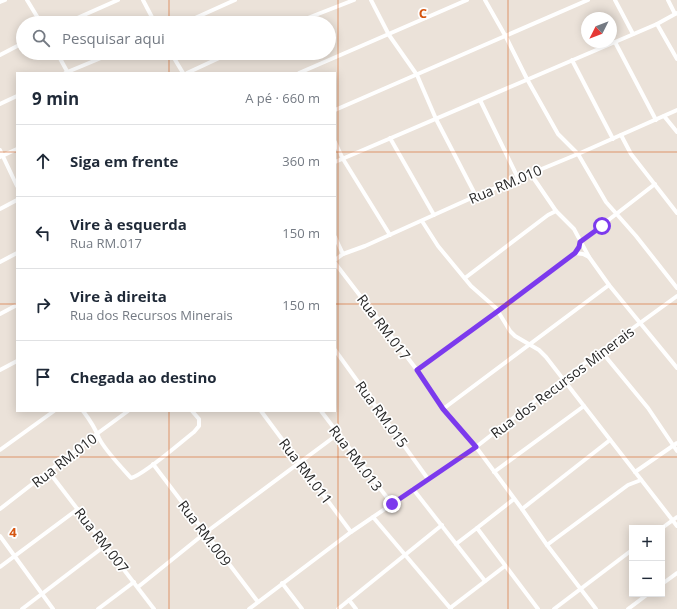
<!DOCTYPE html>
<html lang="pt">
<meta charset="utf-8">
<style>
body{margin:0;font-family:"Open Sans",sans-serif;background:#f2f2f3;color:#1f2937}
.controls{position:absolute;right:12px;bottom:12px;display:grid;overflow:hidden;border-radius:0px;box-shadow:0 2px 10px #0003}
.controls button{width:36px;height:36px;display:grid;place-items:center;padding:0;border:0;border-bottom:1px solid #e0e1e3;background:#fff;color:#1f2937;font:20px sans-serif}
.compass{position:absolute;left:581px;top:12px;width:36px;height:36px;border-radius:50%;background:#fff;box-shadow:0 2px 10px #0003;rotate:228deg}
.stop{position:absolute;width:12px;height:12px;margin:-9px;border:3px solid #7c3aed;border-radius:50%;background:#fff}
.stop.end{background:#7c3aed;border-color:#fff;box-shadow:0 1px 4px #0008}
.list{margin:0;padding:0;list-style:none}
h2{display:flex;justify-content:space-between;align-items:center;height:52px;margin:0;padding:0 16px;font-size:17px}
h2 small{font-size:13px;font-weight:400;color:#747a83}
.list li{display:grid;grid-template-columns:26px 1fr auto;gap:12px;align-items:center;box-sizing:border-box;height:72px;padding:0 16px;border-top:1px solid #e0e1e3}
.list b{display:block;font-size:15px;white-space:nowrap}
.list p{margin:0;font-size:13px;white-space:nowrap;color:#747a83}
.list em{font-size:13px;font-style:normal;color:#747a83}
.icon{flex:none;width:22px;height:22px;fill:none;stroke:currentColor;stroke-width:2;stroke-linecap:round;stroke-linejoin:round}
.map{position:relative;flex:none;width:677px;height:609px;overflow:hidden}
.search{position:absolute;background:#fff;box-shadow:0 2px 10px #0003;left:16px;top:16px;width:320px;height:44px;display:flex;align-items:center;gap:10px;box-sizing:border-box;padding:0 14px;border-radius:22px;color:#747a83;font-size:15px}
.panel{position:absolute;background:#fff;box-shadow:0 2px 10px #0003;left:16px;top:72px;width:320px;height:340px;border-radius:0px}
.map>svg:first-child{display:block}
.lines{fill:none;stroke-linecap:round;stroke-linejoin:round}
.street{stroke:#fff;stroke-width:4}
.route{stroke:#7c3aed;stroke-width:5}
.grid{fill:none;stroke:#d5540f;stroke-width:1;stroke-opacity:0.55}
.labels{text-anchor:middle;dominant-baseline:central;stroke-width:3.5;stroke-linejoin:round;paint-order:stroke}
.street-label{font-size:14px;fill:#282828;stroke:#fff}
.grid-label{font-size:13px;text-anchor:middle;font-weight:bold;fill:#d5540f;stroke:#fff;stroke-width:3.5;stroke-linejoin:round;paint-order:stroke}
</style>
<div class="map">
<svg width="677" height="609" viewBox="0 0 677 609">
<rect width="100%" height="100%" fill="#ebe2d9"/>
<g class="lines">
<g class="street">
<path d="M 27,0 L 41,23"/>
<path d="M 143,0 L 155,23"/>
<path d="M 371,0 L 389,35 L 417,75 L 436,119 L 476,196"/>
<path d="M 485,0 L 506,37 L 527,79 L 558,134 L 578,154 L 606,202 L 636,236 L 677,288"/>
<path d="M 615,0 L 633,34"/>
<path d="M 668,0 L 675,14"/>
<path d="M 0,2 L 5,0"/>
<path d="M 66,23 L 118,0"/>
<path d="M 184,23 L 235,0"/>
<path d="M 295,23 L 354,0"/>
<path d="M 657,24 L 677,59"/>
<path d="M 615,42 L 656,120"/>
<path d="M 57,53 L 68,73"/>
<path d="M 171,53 L 183,73"/>
<path d="M 0,55 L 23,43"/>
<path d="M 572,60 L 613,139"/>
<path d="M 65,73 L 113,53"/>
<path d="M 187,73 L 230,53"/>
<path d="M 299,73 L 467,0"/>
<path d="M 480,100 L 518,178"/>
<path d="M 0,104 L 17,96"/>
<path d="M 335,110 L 588,0"/>
<path d="M 664,116 L 677,132"/>
<path d="M 621,135 L 631,154 L 677,213"/>
<path d="M 390,138 L 434,215"/>
<path d="M 335,142 L 343,159 L 390,235"/>
<path d="M 0,150 L 17,186"/>
<path d="M 0,157 L 17,149"/>
<path d="M 335,162 L 657,24 L 677,13"/>
<path d="M 530,173 L 556,211 L 574,229 L 589,257 L 609,285 L 677,368"/>
<path d="M 0,209 L 17,200"/>
<path d="M 422,221 L 438,246 L 471,286 L 496,308 L 510,331 L 515,336 L 539,350 L 546,357 L 677,526"/>
<path d="M 335,237 L 343,254"/>
<path d="M 575,253 L 583,254 L 589,257"/>
<path d="M 335,260 L 343,254 L 365,246 L 476,196 L 578,154 L 677,110"/>
<path d="M 0,262 L 17,253"/>
<path d="M 335,263 L 417,370 L 443,409 L 476,447 L 522,509 L 547,545 L 596,609"/>
<path d="M 465,278 L 548,215 L 556,211"/>
<path d="M 0,314 L 17,305"/>
<path d="M 335,350 L 428,479"/>
<path d="M 601,351 L 648,408 L 677,451"/>
<path d="M 0,370 L 17,361"/>
<path d="M 417,370 L 498,311 L 575,253 L 579,247 L 580,242 L 655,184"/>
<path d="M 443,409 L 609,285"/>
<path d="M 83,411 C 90,420 95,428 99,438 C 104,449 122,468 131,478 C 144,475 181,442 194,432 L 199,426 L 199,419 L 192,411"/>
<path d="M 261,411 L 351,532"/>
<path d="M 321,411 L 392,504"/>
<path d="M 0,450 L 54,411"/>
<path d="M 153,464 L 258,602"/>
<path d="M 49,472 L 154,609"/>
<path d="M 494,472 L 584,406"/>
<path d="M 635,472 L 677,443"/>
<path d="M 413,489 L 485,581"/>
<path d="M 0,509 L 98,433 L 128,411"/>
<path d="M 522,509 L 610,440"/>
<path d="M 373,517 L 451,609"/>
<path d="M 477,528 L 514,499"/>
<path d="M 662,528 L 677,517"/>
<path d="M 0,536 L 53,609"/>
<path d="M 456,544 L 477,528 L 538,609"/>
<path d="M 547,545 L 628,485 L 641,480"/>
<path d="M 0,567 L 78,509"/>
<path d="M 282,583 L 302,609"/>
<path d="M 662,584 L 677,573"/>
<path d="M 138,587 L 205,533 L 338,434"/>
<path d="M 349,600 L 356,609"/>
<path d="M 450,608 L 505,566"/>
<path d="M 22,609 L 106,545"/>
<path d="M 98,609 L 134,582"/>
<path d="M 249,609 L 351,532 L 476,447 L 563,379 L 677,296"/>
<path d="M 338,609 L 442,525"/>
<path d="M 554,609 L 632,550"/>
<path d="M 628,609 L 648,594"/>
</g>
</g>
<g class="lines">
<path class="route" d="M 392,504 L 476,447 L 443,409 L 417,370 L 498,311 L 575,253 L 579,247 L 580,242 L 602,226"/>
</g>
<path class="grid" d="M 169,0 L 169,23M 338,0 L 338,609M 508,0 L 508,609M 169,53 L 169,73M 0,152 L 17,152M 335,152 L 677,152M 0,304 L 17,304M 335,304 L 677,304M 169,411 L 169,609M 0,457 L 677,457"/>
<g class="labels">
<g class="street-label">
<text transform="translate(505 184) rotate(-23)">Rua RM.010</text>
<text transform="translate(384 327) rotate(53)">Rua RM.017</text>
<text transform="translate(562 382) rotate(-37)">Rua dos Recursos Minerais</text>
<text transform="translate(382 414) rotate(54)">Rua RM.015</text>
<text transform="translate(356 458) rotate(53)">Rua RM.013</text>
<text transform="translate(64 460) rotate(-38)">Rua RM.010</text>
<text transform="translate(306 471) rotate(53)">Rua RM.011</text>
<text transform="translate(205 533) rotate(53)">Rua RM.009</text>
<text transform="translate(102 540) rotate(52)">Rua RM.007</text>
</g>
</g>
<g class="grid-label">
<text x="423" y="18">C</text>
<text x="13" y="537">4</text>
</g>
</svg>
<div class="controls">
<button>+</button>
<button>−</button>
</div>
<svg class="compass" viewBox="-18 -18 36 36"><path d="M0-13l5 13h-10z" fill="#e53935"/><path d="M0 13l5-13h-10z" fill="#747a83"/></svg>
<div class="stop" style="left:602px;top:226px"></div>
<div class="stop end" style="left:392px;top:504px"></div>
<div class="search"><svg class="icon" aria-label="search" viewBox="0 0 24 24"><circle cx="10" cy="10" r="6"/><path d="M15 15l6 6"/></svg>Pesquisar aqui</div>
<section class="panel">
<h2>9 min<small>A pé · 660 m</small></h2>
<ul class="list">
<li><svg class="icon" aria-label="ahead" viewBox="0 0 24 24"><path d="M12 20V5M6 11l6-6 6 6"/></svg><div><b>Siga em frente</b></div><em>360 m</em></li>
<li><svg class="icon" aria-label="left" viewBox="0 0 24 24"><path d="M17 20v-9H6M10 6l-5 5 5 5"/></svg><div><b>Vire à esquerda</b><p>Rua RM.017</p></div><em>150 m</em></li>
<li><svg class="icon" aria-label="right" viewBox="0 0 24 24"><path d="M7 20v-9h11M14 6l5 5-5 5"/></svg><div><b>Vire à direita</b><p>Rua dos Recursos Minerais</p></div><em>150 m</em></li>
<li><svg class="icon" aria-label="arrive" viewBox="0 0 24 24"><path d="M6 21V4h12l-3 4 3 4H6"/></svg><div><b>Chegada ao destino</b></div></li>
</ul>
</section>
</div>
